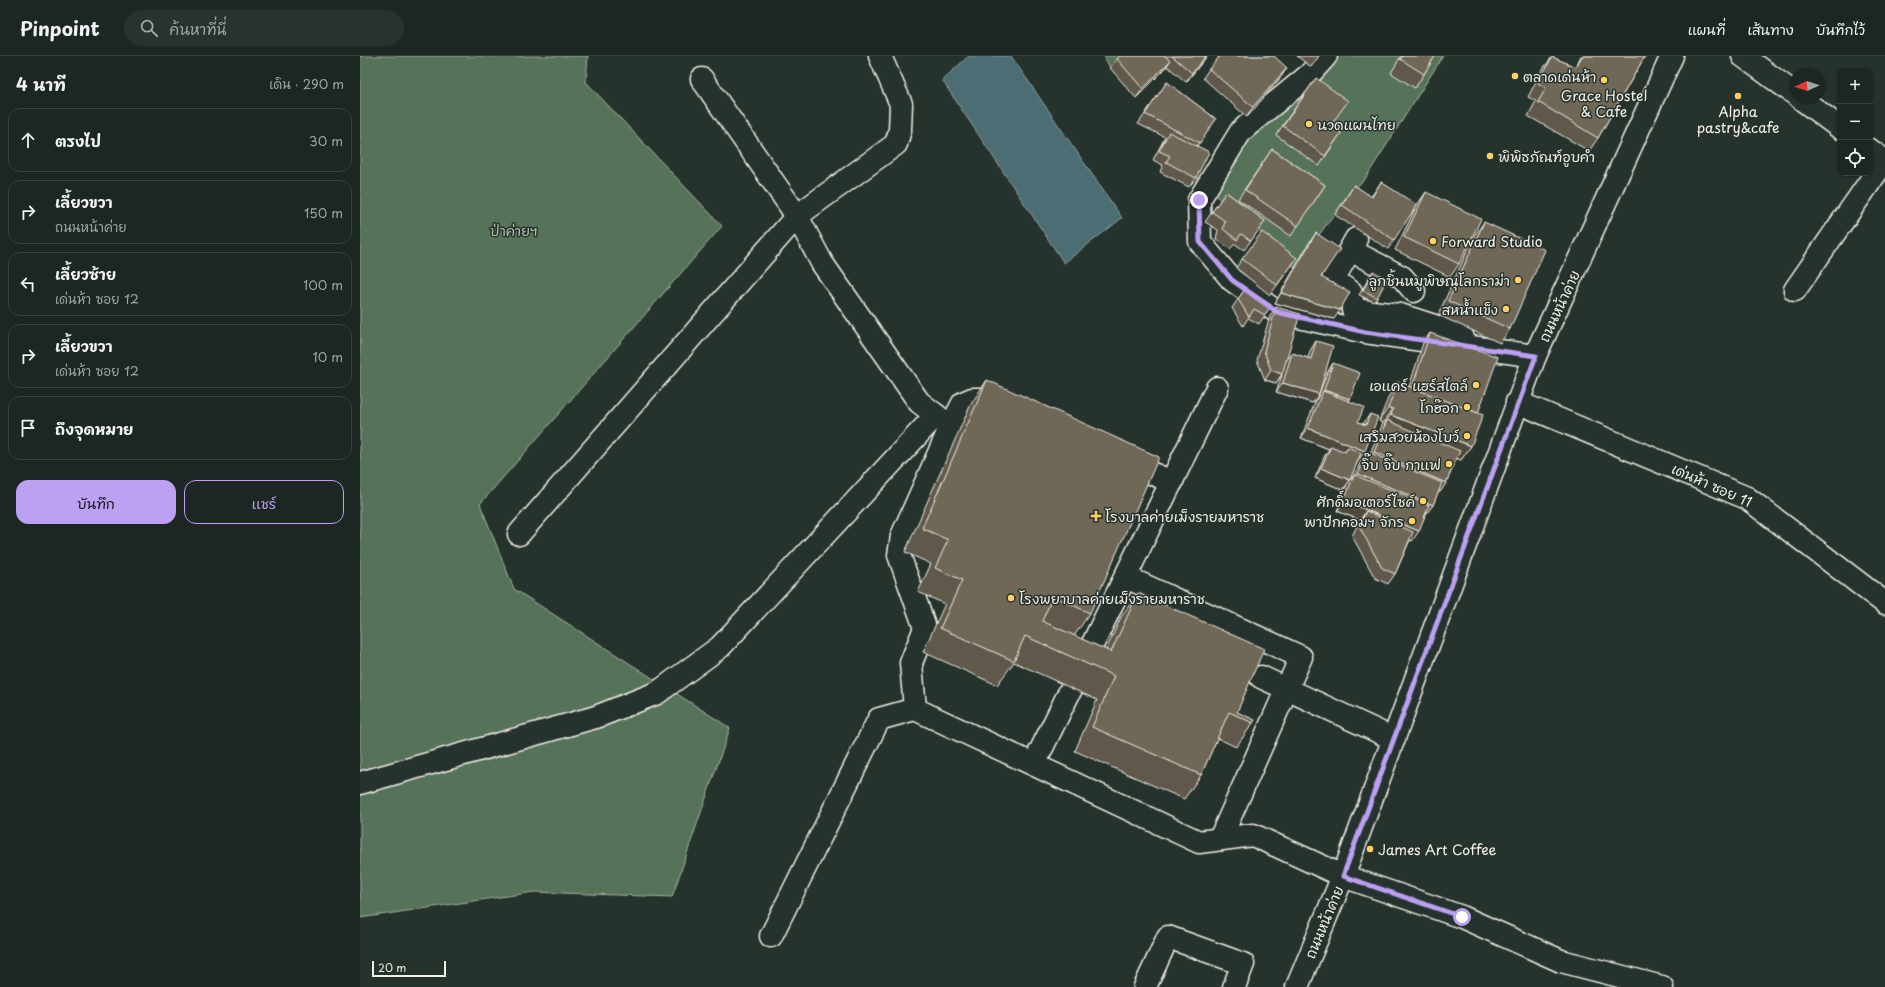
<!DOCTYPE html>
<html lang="th">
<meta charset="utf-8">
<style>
body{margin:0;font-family:"Playpen Sans","Playpen Sans Thai",sans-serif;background:#29322f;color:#f1f3f6}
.controls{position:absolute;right:12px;top:12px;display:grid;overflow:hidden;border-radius:8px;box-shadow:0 1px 3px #0004}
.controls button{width:36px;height:36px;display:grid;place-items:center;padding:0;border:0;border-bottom:1px solid #3a4340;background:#1c2622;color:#f1f3f6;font:20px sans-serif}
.compass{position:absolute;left:1429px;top:12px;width:36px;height:36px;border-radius:50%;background:#1c2622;box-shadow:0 1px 3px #0004;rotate:267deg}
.scale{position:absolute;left:12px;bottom:10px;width:74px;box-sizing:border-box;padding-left:4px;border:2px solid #f4f1e8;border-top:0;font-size:11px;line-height:14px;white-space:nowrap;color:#f4f1e8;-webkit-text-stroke:3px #26332d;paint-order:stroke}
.stop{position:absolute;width:12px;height:12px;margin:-9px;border:3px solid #bca0f2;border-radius:50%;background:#fff}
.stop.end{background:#bca0f2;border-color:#fff;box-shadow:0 1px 4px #0008}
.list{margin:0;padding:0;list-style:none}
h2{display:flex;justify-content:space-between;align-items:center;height:52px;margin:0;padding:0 16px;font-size:17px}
h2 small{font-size:13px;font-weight:400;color:#a0a5a5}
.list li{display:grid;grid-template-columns:26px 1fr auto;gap:12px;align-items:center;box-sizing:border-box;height:64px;margin:0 8px 8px;padding:0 8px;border:1px solid #3a4340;border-radius:12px}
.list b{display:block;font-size:15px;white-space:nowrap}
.list p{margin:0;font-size:13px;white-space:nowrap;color:#a0a5a5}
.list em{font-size:13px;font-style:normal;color:#a0a5a5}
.actions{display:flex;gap:8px;padding:12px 16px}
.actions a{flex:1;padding:9px 0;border:1px solid #bca0f2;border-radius:12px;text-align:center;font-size:14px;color:#bca0f2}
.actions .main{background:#bca0f2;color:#111}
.icon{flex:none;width:22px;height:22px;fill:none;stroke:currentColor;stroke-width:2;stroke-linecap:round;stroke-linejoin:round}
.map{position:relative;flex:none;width:1525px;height:931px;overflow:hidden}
header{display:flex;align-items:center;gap:24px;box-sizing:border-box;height:56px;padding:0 20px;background:#1c2622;border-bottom:1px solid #3a4340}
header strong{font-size:19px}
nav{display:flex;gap:22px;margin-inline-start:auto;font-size:14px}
.search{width:280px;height:36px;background:#29322f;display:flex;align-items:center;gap:10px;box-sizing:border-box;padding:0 14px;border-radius:22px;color:#a0a5a5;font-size:15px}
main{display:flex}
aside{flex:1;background:#1c2622}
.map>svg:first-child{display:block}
.green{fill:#57735a;stroke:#a6b2a1}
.water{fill:#4c6d73;stroke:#8fa2a2}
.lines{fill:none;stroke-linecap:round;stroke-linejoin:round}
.minor-casing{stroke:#f4f1e8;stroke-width:25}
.major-casing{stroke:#f4f1e8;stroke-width:25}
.minor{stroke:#26332d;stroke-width:22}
.major{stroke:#26332d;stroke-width:22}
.wall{fill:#5f594b;stroke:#f4f1e8}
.shaded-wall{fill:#4e493d;stroke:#f4f1e8}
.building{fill:#6f6857;stroke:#f4f1e8}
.route{stroke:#bca0f2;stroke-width:5}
.poi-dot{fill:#ffd166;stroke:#26332d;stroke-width:1.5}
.labels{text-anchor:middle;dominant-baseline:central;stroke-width:3;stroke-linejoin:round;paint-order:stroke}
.poi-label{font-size:14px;fill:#f4f1e8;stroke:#26332d;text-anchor:end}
.park-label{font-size:14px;fill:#b5bfaf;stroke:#26332d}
.street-label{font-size:14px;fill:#f4f1e8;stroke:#26332d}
</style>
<header>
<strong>Pinpoint</strong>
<div class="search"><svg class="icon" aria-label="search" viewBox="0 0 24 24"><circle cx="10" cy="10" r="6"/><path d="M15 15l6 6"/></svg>ค้นหาที่นี่</div>
<nav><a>แผนที่</a><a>เส้นทาง</a><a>บันทึกไว้</a></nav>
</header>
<main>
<aside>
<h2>4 นาที<small>เดิน · 290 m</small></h2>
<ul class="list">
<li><svg class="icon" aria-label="ahead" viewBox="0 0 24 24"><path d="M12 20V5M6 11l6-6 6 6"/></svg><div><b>ตรงไป</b></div><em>30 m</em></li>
<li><svg class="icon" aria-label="right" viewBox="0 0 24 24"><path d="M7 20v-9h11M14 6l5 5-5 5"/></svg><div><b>เลี้ยวขวา</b><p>ถนนหน้าค่าย</p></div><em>150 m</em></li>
<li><svg class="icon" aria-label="left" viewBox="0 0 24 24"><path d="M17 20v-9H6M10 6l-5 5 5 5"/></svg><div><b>เลี้ยวซ้าย</b><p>เด่นห้า ซอย 12</p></div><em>100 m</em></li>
<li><svg class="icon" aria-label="right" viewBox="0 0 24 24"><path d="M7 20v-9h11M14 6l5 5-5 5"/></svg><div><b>เลี้ยวขวา</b><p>เด่นห้า ซอย 12</p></div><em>10 m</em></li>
<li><svg class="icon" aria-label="arrive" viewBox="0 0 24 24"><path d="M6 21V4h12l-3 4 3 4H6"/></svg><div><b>ถึงจุดหมาย</b></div></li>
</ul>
<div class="actions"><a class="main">บันทึก</a><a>แชร์</a></div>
</aside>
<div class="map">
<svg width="1525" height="931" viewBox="0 0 1525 931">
<rect width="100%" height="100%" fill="#26332d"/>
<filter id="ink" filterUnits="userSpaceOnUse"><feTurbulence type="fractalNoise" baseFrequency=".025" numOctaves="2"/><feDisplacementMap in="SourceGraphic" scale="8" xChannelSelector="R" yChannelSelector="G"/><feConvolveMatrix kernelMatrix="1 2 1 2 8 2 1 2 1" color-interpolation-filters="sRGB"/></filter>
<g filter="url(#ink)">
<g class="green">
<path d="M 0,0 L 228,0 L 226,26 L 362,170 L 120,448 L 154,533 L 370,672 L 312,841 L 174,836 L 0,862 Z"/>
<path d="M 744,0 L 763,0 L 750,12 Z"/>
<path d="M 971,0 L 1083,0 L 1005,123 L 988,139 L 935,212 L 898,174 L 852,137 L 894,74 Z"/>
</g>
<path class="water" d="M 609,0 L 651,0 L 762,162 L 704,207 L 582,24 Z"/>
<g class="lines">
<g class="minor-casing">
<g id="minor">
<path d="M 966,0 L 949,19 L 881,75 L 839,144 L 840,186 L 872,224 L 917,256 L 1005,276 L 1175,300"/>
<path d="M 342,23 L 437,160 L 462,207 L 559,346 L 586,367"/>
<path d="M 996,183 L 973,224 L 991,236 L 993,254 L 1040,259 L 1096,277 L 1103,282"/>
<path d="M 990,194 L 1042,221 L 1054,235"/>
<path d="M 1435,234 L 1525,104"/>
<path d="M 1157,346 L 1387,442 L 1525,547"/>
<path d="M 765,406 L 812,426"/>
<path d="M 159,478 L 437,160 L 536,88 L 540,74 L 541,48 L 520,0"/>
<path d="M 766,521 L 941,601 L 860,783"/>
<path d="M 720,614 L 857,332"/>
<path d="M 901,621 L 1034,683"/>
<path d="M 555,653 L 551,607 L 565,572 L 539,499 L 542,480 L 591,370 L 603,347 L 612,343 L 623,343 L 642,351"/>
<path d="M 674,708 L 711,633"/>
<path d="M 0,727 L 236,661 L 297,637 L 360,591 L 576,359"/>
<path d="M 411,880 L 519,663 L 555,653 L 839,786 L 893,779 L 983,820 L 1102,861 L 1201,905 L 1302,931"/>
<path d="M 785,931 L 808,881 L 883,908 L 874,931"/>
<path d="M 937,931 L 983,820 L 1175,300 L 1312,0"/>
</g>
</g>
<g class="major-casing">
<g id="major">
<path d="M 1383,0 L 1435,38"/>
<path d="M 1440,42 L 1480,72"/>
<path d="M 1510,94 L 1525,105"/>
</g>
</g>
<use href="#minor" class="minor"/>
<use href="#major" class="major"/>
</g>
<g class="wall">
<path d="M 760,0 L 847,0 L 826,26 L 807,10 L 804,14 L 776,42 L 750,12 L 757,3 Z"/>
<path d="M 857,0 L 914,0 L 921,21 L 887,61 L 843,22 L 849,13 L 859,2 Z"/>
<path d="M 937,0 L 959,0 L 951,11 Z"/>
<path d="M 1041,0 L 1075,0 L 1064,18 L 1055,32 L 1031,17 Z"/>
<path d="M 1221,0 L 1285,0 L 1238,82 L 1229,95 L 1168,60 L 1176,45 L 1168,41 L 1182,14 L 1192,1 L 1215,11 Z"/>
<path d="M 956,22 L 970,70 L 981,77 L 959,110 L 916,79 Z"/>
<path d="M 807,26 L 856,63 L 837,90 L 836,122 L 829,131 L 800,116 L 803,109 L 793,104 L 803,85 L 805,81 L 778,68 Z"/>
<path d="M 912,93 L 965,129 L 931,180 L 878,143 Z"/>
<path d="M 1021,126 L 1034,184 L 1028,193 L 975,159 L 994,129 L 1011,141 Z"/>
<path d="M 866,136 L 905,165 L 884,194 L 875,188 L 870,193 L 856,183 L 858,174 L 845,166 Z"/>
<path d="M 1066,136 L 1099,208 L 1090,221 L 1035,194 L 1057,149 Z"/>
<path d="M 1124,166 L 1150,273 L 1140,287 L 1078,259 L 1114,180 Z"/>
<path d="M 956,177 L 961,221 L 974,263 L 915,247 L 949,187 Z"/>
<path d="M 937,202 L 910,239 L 876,212 L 882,203 Z"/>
<path d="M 1013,215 L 1017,242 L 1014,246 L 999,239 Z"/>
<path d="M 885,233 L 905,259 L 899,268 L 888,262 L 883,270 L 872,252 Z"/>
<path d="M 916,251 L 926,305 L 932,297 L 948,302 L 950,295 L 956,285 L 959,338 L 953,347 L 916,336 L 922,319 L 916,327 L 905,324 L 897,304 L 910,260 Z"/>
<path d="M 1070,277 L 1118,357 L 1111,390 L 1101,404 L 1097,402 L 1086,427 L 1080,436 L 1078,435 L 1073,449 L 1066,458 L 1052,485 L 1050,484 L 1035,518 L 1028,528 L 1015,522 L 992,480 L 1000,464 L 977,455 L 987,428 L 994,419 L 995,419 L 1001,405 L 1008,396 L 1010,397 L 1023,367 L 1019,365 L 1029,340 L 1038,326 L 1049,331 L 1063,287 Z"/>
<path d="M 973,307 L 990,343 L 989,345 L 998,366 L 1003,368 L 1010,358 L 998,405 L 983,434 L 955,422 L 965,399 L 969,393 L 941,382 L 956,344 L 958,341 L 967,317 Z"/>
<path d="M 627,324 L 730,557 L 714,580 L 746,594 L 761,561 L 778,537 L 877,656 L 893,667 L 876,691 L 857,682 L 841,719 L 824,743 L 715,695 L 737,644 L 654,606 L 637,629 L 563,596 L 585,548 L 558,536 L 571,508 L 545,496 L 611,348 Z"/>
</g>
<g class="shaded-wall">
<path d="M 846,0 L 847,0 L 844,4 L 826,26 L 832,17 Z"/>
<path d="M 810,5 L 804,14 L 776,42 L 783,33 Z"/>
<path d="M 927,12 L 921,21 L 887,61 L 893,51 Z"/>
<path d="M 921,237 L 980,254 L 974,263 L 915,247 Z"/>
<path d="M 911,314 L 922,318 L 916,327 L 905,324 Z"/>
<path d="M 923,327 L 959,338 L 953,347 L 916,336 Z"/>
<path d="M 964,334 L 990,343 L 984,352 L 962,337 Z"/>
<path d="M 1028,352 L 1033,353 L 1023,367 L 1019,365 Z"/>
<path d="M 1031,359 L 1111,390 L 1101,404 L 1023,374 L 1026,365 Z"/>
<path d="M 948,372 L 1005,395 L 998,405 L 985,396 L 988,391 L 982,398 L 971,390 L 969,393 L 941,382 Z"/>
<path d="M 1014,396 L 1086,427 L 1080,436 L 1007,405 Z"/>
<path d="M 961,412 L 990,424 L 983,434 L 955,422 Z"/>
<path d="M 998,418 L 1073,449 L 1066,458 L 992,427 Z"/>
<path d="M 984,445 L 1059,475 L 1052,485 L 1001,464 L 1006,455 L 1000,464 L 977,455 Z"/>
</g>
<g class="building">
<path d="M 760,0 L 805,0 L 810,5 L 783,33 L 757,3 Z"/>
<path d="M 812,0 L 846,0 L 832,17 Z"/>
<path d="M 860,0 L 914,0 L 927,12 L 893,51 L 849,13 Z"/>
<path d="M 1043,0 L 1075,0 L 1064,18 L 1040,3 Z"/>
<path d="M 1222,0 L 1285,0 L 1238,82 L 1178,46 L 1186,32 L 1178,27 L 1192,1 L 1216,11 Z"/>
<path d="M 956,22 L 988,45 L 970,70 L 981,77 L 965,100 L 923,70 Z"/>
<path d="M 807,26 L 856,63 L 840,87 L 785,58 Z"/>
<path d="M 809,76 L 849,96 L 836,122 L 806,106 L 810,100 L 799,95 Z"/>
<path d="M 912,93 L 965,129 L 938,170 L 885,134 Z"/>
<path d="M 1021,126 L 1057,149 L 1034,184 L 982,149 L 994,129 L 1012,141 Z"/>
<path d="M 866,136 L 905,165 L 891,185 L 881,178 L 877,184 L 863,173 L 865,165 L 852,156 Z"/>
<path d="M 1066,136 L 1121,163 L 1099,208 L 1044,181 Z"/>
<path d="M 1124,166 L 1185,194 L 1150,273 L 1088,245 Z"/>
<path d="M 902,176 L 937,202 L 917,229 L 882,203 Z"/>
<path d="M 956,177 L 980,193 L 961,221 L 990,236 L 980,254 L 921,237 Z"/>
<path d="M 1013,215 L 1027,223 L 1017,242 L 1003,234 Z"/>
<path d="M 885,233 L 911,249 L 905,259 L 894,253 L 889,261 L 878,243 Z"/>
<path d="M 916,251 L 940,258 L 922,318 L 911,314 L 904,295 Z"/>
<path d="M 1070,277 L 1138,301 L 1118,357 L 1052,332 Z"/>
<path d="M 956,285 L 973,290 L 959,338 L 923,327 L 932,297 L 951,303 Z"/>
<path d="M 973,307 L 1000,317 L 990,343 L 964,334 Z"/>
<path d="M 627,324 L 799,401 L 730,557 L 693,540 L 682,565 L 751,596 L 778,537 L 904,593 L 877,656 L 895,664 L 893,667 L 869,656 L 841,719 L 732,671 L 754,620 L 665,580 L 654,605 L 580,572 L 602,524 L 575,512 L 588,484 L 562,472 Z"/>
<path d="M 1038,326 L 1123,359 L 1111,390 L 1031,359 L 1033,353 L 1028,352 Z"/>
<path d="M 963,335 L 1004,351 L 998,366 L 1006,369 L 1010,358 L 1018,361 L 1005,395 L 948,372 Z"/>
<path d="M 1027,364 L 1100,395 L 1086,427 L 1014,396 Z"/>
<path d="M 971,390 L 985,396 L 988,391 L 1001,397 L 990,424 L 961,412 Z"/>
<path d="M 1008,396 L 1082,427 L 1073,449 L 998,418 Z"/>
<path d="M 994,419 L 1069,449 L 1059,475 L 984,445 Z"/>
<path d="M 1006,455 L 1053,476 L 1035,518 L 1022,512 L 999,470 Z"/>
</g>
</g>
<g class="lines" filter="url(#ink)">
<path class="route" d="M 839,144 L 840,186 L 872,224 L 917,256 L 1005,276 L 1176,300 L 983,820 L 1102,861"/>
</g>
<g class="poi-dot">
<circle cx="1155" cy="20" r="4"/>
<circle cx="1244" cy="24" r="4"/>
<circle cx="1378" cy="40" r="4"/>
<circle cx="949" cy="68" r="4"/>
<circle cx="1130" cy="100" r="4"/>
<circle cx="1073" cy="185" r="4"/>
<circle cx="1158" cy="224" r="4"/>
<circle cx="1146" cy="253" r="4"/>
<circle cx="1116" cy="329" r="4"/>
<circle cx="1107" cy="351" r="4"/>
<circle cx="1107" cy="380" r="4"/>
<circle cx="1089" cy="408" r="4"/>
<circle cx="1063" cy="445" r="4"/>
<path d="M734 454h4v4h4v4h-4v4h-4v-4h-4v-4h4z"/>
<circle cx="1052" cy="465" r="4"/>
<circle cx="651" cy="542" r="4"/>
<circle cx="1010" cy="793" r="4"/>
</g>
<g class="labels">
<g class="poi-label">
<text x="1163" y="20" text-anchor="start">ตลาดเด่นห้า</text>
<text x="1244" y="39" text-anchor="middle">Grace Hostel<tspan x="1244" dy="16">&amp; Cafe</tspan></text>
<text x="1378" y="55" text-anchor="middle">Alpha<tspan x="1378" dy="16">pastry&amp;cafe</tspan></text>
<text x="957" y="68" text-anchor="start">นวดแผนไทย</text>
<text x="1138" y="100" text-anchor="start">พิพิธภัณฑ์อูบคำ</text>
<text x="1081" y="185" text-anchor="start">Forward Studio</text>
<text x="1150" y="224">ลูกชิ้นหมูพิษณุโลกราม่า</text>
<text x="1138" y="253">สหน้ำแข็ง</text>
<text x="1108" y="329">เอแคร์ แฮร์สไตล์</text>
<text x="1099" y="351">โกฮ๊อก</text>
<text x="1099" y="380">เสริมสวยน้องโบว์</text>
<text x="1081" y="408">จิ๊บ จิ๊บ กาแฟ</text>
<text x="1055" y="445">ศักดิ์มอเตอร์ไซค์</text>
<text x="745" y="460" text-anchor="start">โรงบาลค่ายเม็งรายมหาราช</text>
<text x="1044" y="465">พาปักคอมฯ จักร</text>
<text x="659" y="542" text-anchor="start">โรงพยาบาลค่ายเม็งรายมหาราช</text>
<text x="1018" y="793" text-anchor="start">James Art Coffee</text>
</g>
<g class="park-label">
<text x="154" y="174">ป่าค่ายฯ</text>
</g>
<g class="street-label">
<text transform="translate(1199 250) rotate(-65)">ถนนหน้าค่าย</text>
<text transform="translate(1352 429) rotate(24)">เด่นห้า ซอย 11</text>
<text transform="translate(964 866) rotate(-67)">ถนนหน้าค่าย</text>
</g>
</g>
</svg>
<div class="controls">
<button>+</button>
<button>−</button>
<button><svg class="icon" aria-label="locate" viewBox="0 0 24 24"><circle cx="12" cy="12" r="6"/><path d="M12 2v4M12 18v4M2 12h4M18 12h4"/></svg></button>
</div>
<svg class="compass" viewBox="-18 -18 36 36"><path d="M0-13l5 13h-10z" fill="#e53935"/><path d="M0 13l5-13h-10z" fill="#a0a5a5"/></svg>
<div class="scale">20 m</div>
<div class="stop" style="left:1102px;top:861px"></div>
<div class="stop end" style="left:839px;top:144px"></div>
</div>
</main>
